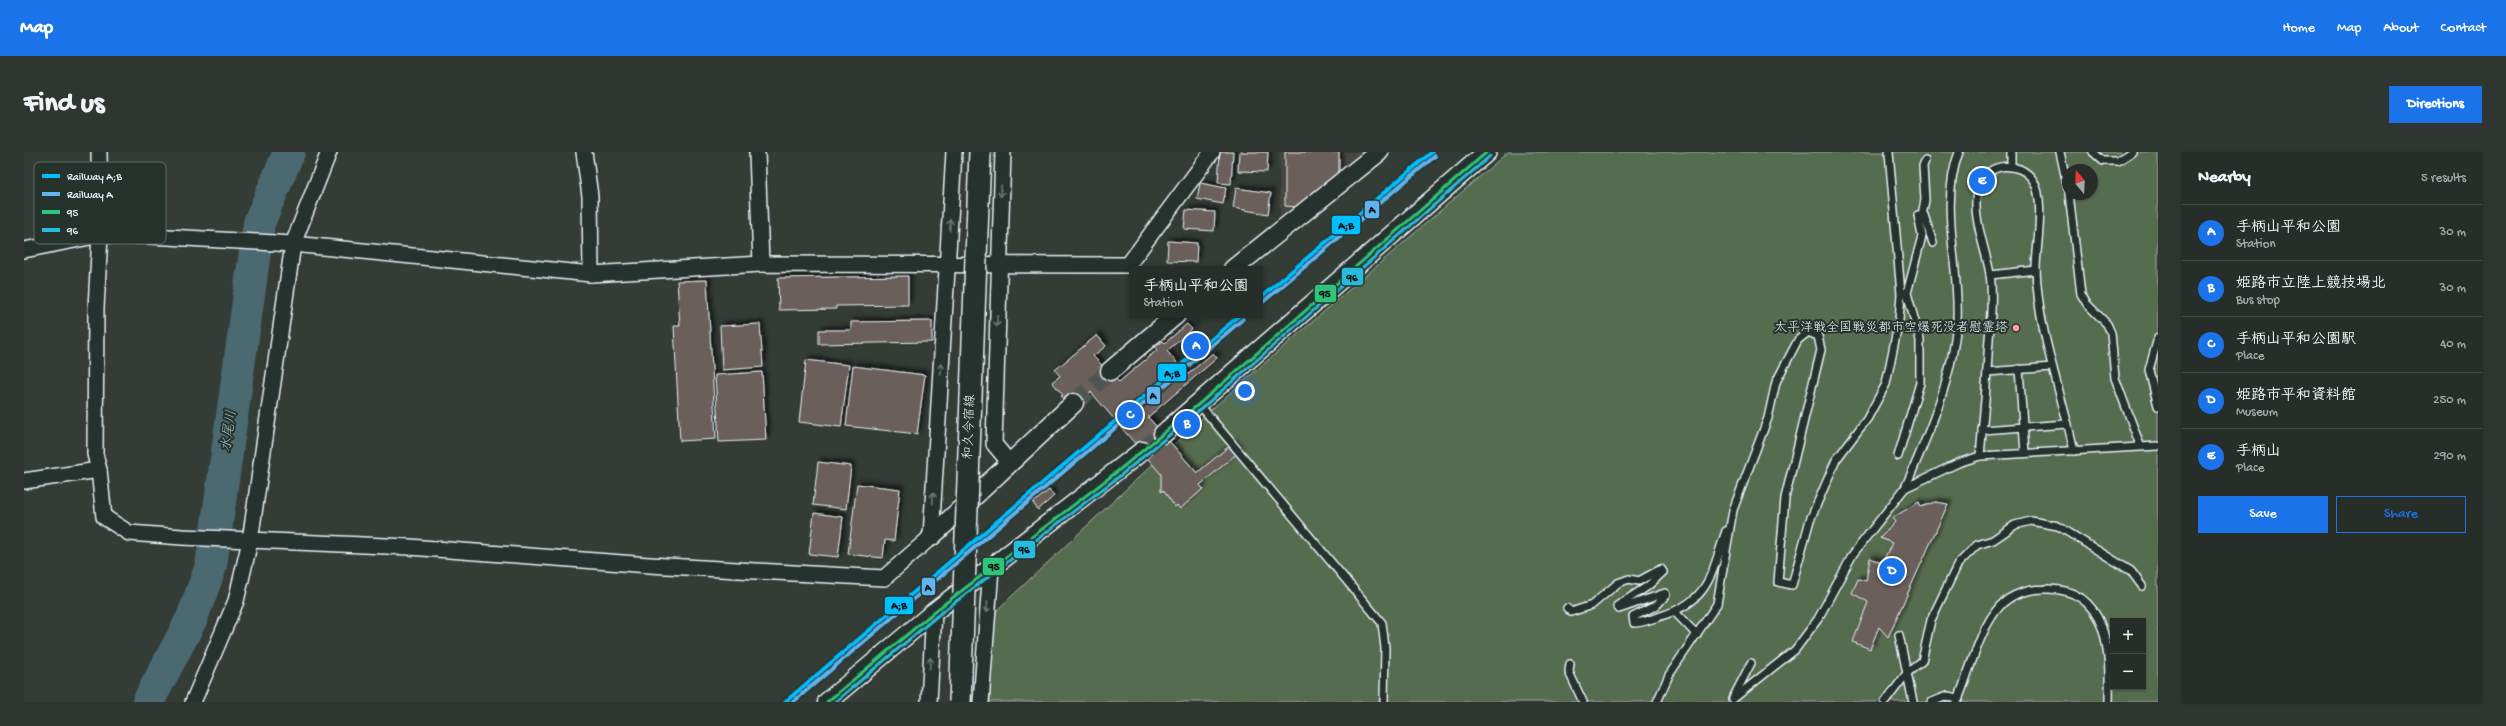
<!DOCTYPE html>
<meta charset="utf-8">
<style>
body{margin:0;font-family:"Gochi Hand","Klee One",sans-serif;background:#2f3530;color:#f1f3f6}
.controls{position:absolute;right:12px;bottom:12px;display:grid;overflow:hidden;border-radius:0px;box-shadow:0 1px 3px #0004}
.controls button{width:36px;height:36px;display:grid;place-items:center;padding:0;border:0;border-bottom:1px solid #434945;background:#272d28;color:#f1f3f6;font:20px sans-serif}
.compass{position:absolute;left:2038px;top:12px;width:36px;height:36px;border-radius:50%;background:#272d28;box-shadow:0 1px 3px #0004;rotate:341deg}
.you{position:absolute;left:1221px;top:239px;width:14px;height:14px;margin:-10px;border:3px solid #fff;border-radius:50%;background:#1a73e8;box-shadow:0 0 0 6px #1a73e833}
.badge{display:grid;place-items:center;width:26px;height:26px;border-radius:50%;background:#1a73e8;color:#fff;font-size:13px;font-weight:700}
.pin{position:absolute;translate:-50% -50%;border:2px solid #fff;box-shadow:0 1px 4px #0006}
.popup{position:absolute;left:1105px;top:114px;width:134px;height:52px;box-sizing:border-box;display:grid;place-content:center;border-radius:0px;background:#272d28;filter:drop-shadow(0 1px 3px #0005);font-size:13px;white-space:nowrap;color:#a4a8a8}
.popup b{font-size:15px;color:#f1f3f6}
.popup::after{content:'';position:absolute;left:50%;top:100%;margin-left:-8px;border:8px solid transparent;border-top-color:#272d28}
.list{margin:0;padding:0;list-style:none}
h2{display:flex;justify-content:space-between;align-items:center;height:52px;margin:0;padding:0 16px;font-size:17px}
h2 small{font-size:13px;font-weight:400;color:#a4a8a8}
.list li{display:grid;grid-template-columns:26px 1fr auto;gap:12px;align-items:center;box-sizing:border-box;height:56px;padding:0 16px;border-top:1px solid #434945}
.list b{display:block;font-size:15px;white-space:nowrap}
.list p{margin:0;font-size:13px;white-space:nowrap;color:#a4a8a8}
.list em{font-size:13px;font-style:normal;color:#a4a8a8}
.actions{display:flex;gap:8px;padding:12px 16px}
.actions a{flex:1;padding:9px 0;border:1px solid #1a73e8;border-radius:0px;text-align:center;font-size:14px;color:#1a73e8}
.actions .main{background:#1a73e8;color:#fff}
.map{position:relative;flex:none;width:2134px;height:550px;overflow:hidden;border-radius:0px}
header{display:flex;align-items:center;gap:24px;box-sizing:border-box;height:56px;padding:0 20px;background:#1a73e8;color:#fff}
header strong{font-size:19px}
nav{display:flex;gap:22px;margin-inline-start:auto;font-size:14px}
.intro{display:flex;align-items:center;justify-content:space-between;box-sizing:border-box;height:96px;padding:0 24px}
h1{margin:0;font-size:28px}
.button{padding:10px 18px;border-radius:0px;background:#1a73e8;color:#fff;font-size:14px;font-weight:700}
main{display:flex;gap:24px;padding:0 24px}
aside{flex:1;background:#272d28;border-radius:0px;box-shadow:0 1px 3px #0004}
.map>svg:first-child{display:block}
.built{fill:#444641}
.green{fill:#576c4f;stroke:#a0aea4;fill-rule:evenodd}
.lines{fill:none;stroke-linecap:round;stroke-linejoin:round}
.river{stroke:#4b6971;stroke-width:32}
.building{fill:#6b5f5a;stroke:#e8f1f8;filter:url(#shadow)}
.tertiary-tunnel{stroke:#4f5753;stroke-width:18;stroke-dasharray:18 9;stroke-linecap:butt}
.service-casing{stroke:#e8f1f8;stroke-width:10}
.minor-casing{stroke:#e8f1f8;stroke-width:18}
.tertiary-casing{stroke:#e8f1f8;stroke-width:21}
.secondary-casing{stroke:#e8f1f8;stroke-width:24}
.service{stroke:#26332d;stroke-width:7}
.minor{stroke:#26332d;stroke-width:15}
.tertiary{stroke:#26332d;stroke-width:18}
.secondary{stroke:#26332d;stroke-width:21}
.secondary-bridge-casing{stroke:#e8f1f8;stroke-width:24;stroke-linecap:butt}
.secondary-bridge{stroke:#26332d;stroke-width:21}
.bus-1-casing{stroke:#26332d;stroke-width:6}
.bus-2-casing{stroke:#26332d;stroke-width:6}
.bus-1{stroke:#2dc577;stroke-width:3}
.bus-2{stroke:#26bcdd;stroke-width:3}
.rail-1-casing{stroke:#26332d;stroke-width:7}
.rail-2-casing{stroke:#26332d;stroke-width:7}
.rail-1{stroke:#00bfff;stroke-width:4}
.rail-2{stroke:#60b4ef;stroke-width:4}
.oneway{stroke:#6a7674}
.poi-dot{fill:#ff9aa2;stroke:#26332d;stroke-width:1.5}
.labels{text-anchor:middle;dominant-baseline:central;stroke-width:4;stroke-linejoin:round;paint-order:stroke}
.poi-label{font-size:13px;fill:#e8f1f8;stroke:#26332d;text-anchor:end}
.street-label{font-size:13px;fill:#e8f1f8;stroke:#26332d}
.water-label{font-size:14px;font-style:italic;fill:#a9bbc2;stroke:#26332d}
.key{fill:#26332d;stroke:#606c6a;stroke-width:1}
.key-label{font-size:11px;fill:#e8f1f8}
.line-badge{stroke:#26332d;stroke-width:1.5}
.pale-badge-label{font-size:11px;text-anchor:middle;font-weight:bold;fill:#111}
</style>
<header>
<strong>Map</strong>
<nav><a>Home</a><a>Map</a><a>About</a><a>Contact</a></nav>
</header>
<div class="intro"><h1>Find us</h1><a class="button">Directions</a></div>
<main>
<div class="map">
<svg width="2134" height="550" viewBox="0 0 2134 550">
<defs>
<filter id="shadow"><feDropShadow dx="3.5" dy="-3.5" stdDeviation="2" flood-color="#0009"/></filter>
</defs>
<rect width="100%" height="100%" fill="#343c36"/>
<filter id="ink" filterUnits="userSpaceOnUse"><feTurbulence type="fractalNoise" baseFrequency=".025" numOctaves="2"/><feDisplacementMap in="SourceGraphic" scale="8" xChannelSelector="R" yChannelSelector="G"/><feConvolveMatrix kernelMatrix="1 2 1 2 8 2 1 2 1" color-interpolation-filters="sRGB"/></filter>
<g filter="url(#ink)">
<path class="built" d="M 1255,0 L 1341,0 L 1256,72 Z"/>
<path class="green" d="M 1484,0 L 2134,0 L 2134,550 L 966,550 L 968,473 L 973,458 L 1190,255 ZM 2044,18 L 2068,18 L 2068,42 L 2044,42 ZM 2089,469 L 2119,469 L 2119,535 L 2089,535 Z"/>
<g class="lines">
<path class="river" d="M 124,550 L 168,466 L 187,414 L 235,71 L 265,0"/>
</g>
<g class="building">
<path d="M 1196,0 L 1209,0 L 1207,32 L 1194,31 Z"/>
<path d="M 1215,0 L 1244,0 L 1243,20 L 1214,19 Z"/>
<path d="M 1261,0 L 1315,0 L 1315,21 L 1273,55 L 1261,54 Z"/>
<path d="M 1176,31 L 1202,36 L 1199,52 L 1173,47 Z"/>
<path d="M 1212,36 L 1247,41 L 1244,62 L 1209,56 Z"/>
<path d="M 1162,58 L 1191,60 L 1190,79 L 1160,77 Z"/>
<path d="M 1144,89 L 1173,91 L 1172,110 L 1143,109 Z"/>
<path d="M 884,124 L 884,153 L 812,154 L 812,157 L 755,158 L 754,126 Z"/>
<path d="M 683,128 L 692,287 L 656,289 L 650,174 L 656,174 L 653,129 Z"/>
<path d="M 908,169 L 908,190 L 795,192 L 795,178 L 827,178 L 827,170 Z"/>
<path d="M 736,172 L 739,215 L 698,218 L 696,174 Z"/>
<path d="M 1163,172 L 1168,177 L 1143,199 L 1163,223 L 1189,201 L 1193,206 L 1124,265 L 1173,321 L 1209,291 L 1216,299 L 1176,333 L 1179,337 L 1156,357 L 1153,353 L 1151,355 L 1139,338 L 1137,340 L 1137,322 L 1067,240 L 1053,251 L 1042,250 L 1037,244 L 1039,243 L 1028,230 L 1036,224 L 1031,218 L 1073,183 L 1082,194 L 1069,204 L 1095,230 L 1133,198 L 1131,195 L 1139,189 L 1141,191 Z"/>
<path d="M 782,208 L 825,213 L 817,275 L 775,270 Z"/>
<path d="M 829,214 L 901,223 L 893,282 L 822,274 Z"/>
<path d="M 738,220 L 742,288 L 695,290 L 691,223 Z"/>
<path d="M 794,310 L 827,314 L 822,357 L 789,353 Z"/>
<path d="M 833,332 L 876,337 L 870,389 L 861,388 L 859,406 L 824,402 Z"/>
<path d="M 1025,338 L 1030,344 L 1014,358 L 1009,351 Z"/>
<path d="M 1895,350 L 1897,355 L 1911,350 L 1924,352 L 1864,485 L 1855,475 L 1846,497 L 1829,490 L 1844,450 L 1828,441 L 1834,427 L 1842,429 L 1846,406 L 1858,411 L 1868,391 L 1856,386 L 1871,370 L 1868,366 Z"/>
<path d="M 790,361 L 819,365 L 814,405 L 785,402 Z"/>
</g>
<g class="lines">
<g class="tertiary-tunnel">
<path d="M 1050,251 L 1086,219"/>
<path d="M 1118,299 L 1139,282"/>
</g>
<g class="service-casing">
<g id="service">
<path d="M 2036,0 L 2044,37"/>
<path d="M 2069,0 L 2079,9 L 2094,9 L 2108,0"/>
<path d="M 1987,14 L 1987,0"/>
<path d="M 2045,42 L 2057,142 L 2063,152 L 2083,172 L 2087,181 L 2091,226 L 2116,293"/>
<path d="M 1898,63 L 1901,48 L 1899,14 L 1901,9"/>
<path d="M 1966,123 L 2012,118"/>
<path d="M 2134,186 L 2125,218 L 2134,254"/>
<path d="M 1995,217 L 2001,301"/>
<path d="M 1963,220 L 2028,215"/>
<path d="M 1175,252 L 1358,471 L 1361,496 L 1360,550"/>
<path d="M 1958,278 L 2044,272"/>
<path d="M 1874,304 L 1896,231 L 1896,188 L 1883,141 L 1898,84 L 1894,63 L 1900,63 L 1909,91"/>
<path d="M 1956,304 C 1960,265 1963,226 1965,187 C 1967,166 1969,142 1966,122 C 1962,97 1945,58 1955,34 C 1964,9 1996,9 2009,28 C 2022,47 2012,95 2012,117 C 2014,180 2037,238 2050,299"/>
<path d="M 1881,336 C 1904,283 1929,227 1933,168 C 1936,113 1915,53 1935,0"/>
<path d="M 1543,456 L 1547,460 L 1568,453 L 1594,431 L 1605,427 L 1615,429 L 1637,417 L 1639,420 L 1624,434 L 1593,454 L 1595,457 L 1641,441 L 1642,443 L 1633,453 L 1609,465 L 1610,471 C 1619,471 1628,467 1637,464 C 1686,449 1687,422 1702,379"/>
<path d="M 1651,460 L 1673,483"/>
<path d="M 1875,483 L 1889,550"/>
<path d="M 1546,512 L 1545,520 L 1559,550"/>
<path d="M 1710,544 L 1727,511"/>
<path d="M 1709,547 L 1771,498 L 1794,467 L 1829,402 L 1881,336 L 1934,311 L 1956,304 L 2134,294"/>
<path d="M 1633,550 L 1645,523 L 1693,452 L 1709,358 L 1744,266 L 1752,230 L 1774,188 L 1784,180 L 1794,184 L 1797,198 L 1761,346 L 1754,430 L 1768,433 L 1786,368 L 1812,308 L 1843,267 L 1862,232 L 1875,168 L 1877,142 L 1865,0"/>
<path d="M 1861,550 L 1883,521 L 1898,509 L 1907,468 L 1934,412 L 1953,393 L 1969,388 L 1991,373 L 2007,369 L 2034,374 L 2107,419 L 2118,434"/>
<path d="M 1908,550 L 1923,544 L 1935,546"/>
<path d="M 1933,550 C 1945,522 1956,475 1976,454 C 1987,442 2005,437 2020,437 C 2086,434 2086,503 2085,550"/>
</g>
</g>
<g class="minor-casing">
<g id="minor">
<path d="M 75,0 L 76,83 L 72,156 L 71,302 L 75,318 L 80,365 L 105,381 L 158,385 L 385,395 L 625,413 L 860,426 L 907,385 L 930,0"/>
<path d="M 560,0 L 566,44 L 567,122"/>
<path d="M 733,0 L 737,112"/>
<path d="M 979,0 L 970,292 L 985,310"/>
<path d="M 0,98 L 76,83 L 126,84 L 269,92 L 567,122 L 737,112 L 1104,113 L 1188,0"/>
<path d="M 0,329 L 75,318"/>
<path d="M 169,550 L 212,449 L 226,389 L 269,92 L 305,0"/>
<path d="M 905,550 L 910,460"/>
<path d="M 957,550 L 967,416"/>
</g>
</g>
<g class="tertiary-casing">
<g id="tertiary">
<path d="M 1209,117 L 1355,0"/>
<path d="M 1086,219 L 1152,163"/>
<path d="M 1139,282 L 1463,0"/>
<path d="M 907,385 L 1050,251"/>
<path d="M 803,550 L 910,460 L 1118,299"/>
</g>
</g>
<g class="secondary-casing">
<path id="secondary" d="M 952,106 L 956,0"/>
</g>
<use href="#service" class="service"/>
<use href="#minor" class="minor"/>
<use href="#tertiary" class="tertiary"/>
<use href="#secondary" class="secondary"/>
<g class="secondary-bridge-casing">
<path id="secondary-bridge" d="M 936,550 L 952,106"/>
</g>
<use href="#secondary-bridge" class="secondary-bridge"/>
<g class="bus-1-casing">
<path id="bus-1" d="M 803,550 L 910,460 L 1094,319 L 1175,252 L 1463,0"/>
</g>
<g class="bus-2-casing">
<path id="bus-2" d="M 811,550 L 913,464 L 1097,323 L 1178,256 L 1466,4"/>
</g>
<use href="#bus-1" class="bus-1"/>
<use href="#bus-2" class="bus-2"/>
<g class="rail-1-casing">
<g id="rail-1">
<path d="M 1236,146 L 1408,0"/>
<path d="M 761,550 L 1216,163"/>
</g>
</g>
<g class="rail-2-casing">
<g id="rail-2">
<path d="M 1239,150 L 1411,4"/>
<path d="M 769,550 L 1219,167"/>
</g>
</g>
<use href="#rail-1" class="rail-1"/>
<use href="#rail-2" class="rail-2"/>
</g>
<defs><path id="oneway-shaft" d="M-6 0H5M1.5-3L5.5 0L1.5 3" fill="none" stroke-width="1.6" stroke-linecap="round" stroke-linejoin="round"/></defs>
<g class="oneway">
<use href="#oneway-shaft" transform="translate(977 39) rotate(92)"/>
<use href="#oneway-shaft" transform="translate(926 73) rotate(-87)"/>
<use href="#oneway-shaft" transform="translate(973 169) rotate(92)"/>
<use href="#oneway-shaft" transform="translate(917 217) rotate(-87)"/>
<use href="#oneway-shaft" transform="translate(909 346) rotate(-87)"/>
<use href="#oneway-shaft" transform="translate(963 455) rotate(95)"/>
<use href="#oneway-shaft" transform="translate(906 511) rotate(-86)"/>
</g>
</g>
<circle class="poi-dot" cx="1992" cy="176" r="4"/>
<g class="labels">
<g class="poi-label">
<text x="1984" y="176">太平洋戦全国戦災都市空爆死没者慰霊塔</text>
</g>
<g class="street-label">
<text transform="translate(946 275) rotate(-88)">和久今宿線</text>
</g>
<g class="water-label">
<text transform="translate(206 279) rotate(-82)">水尾川</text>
</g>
</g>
<rect x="10" y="10" width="132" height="82" rx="6" class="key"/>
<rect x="18" y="22" width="18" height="4" fill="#00bfff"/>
<rect x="18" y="40" width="18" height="4" fill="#60b4ef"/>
<rect x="18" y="58" width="18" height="4" fill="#2dc577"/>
<rect x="18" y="76" width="18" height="4" fill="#26bcdd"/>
<g class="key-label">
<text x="43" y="28">Railway A;B</text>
<text x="43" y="46">Railway A</text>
<text x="43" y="64">95</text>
<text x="43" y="82">96</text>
</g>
<g class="line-badge">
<rect x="1340" y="48" width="16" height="19" rx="4" fill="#60b4ef"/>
<rect x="1307" y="63" width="30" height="20" rx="4" fill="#00bfff"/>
<rect x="1317" y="115" width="23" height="19" rx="4" fill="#26bcdd"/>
<rect x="1290" y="132" width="23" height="19" rx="4" fill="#2dc577"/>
<rect x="1133" y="211" width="30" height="19" rx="4" fill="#00bfff"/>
<rect x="1122" y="234" width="15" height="19" rx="4" fill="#60b4ef"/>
<rect x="989" y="388" width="23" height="19" rx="4" fill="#26bcdd"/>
<rect x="958" y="405" width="23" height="19" rx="4" fill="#2dc577"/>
<rect x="897" y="425" width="15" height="19" rx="4" fill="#60b4ef"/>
<rect x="860" y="444" width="30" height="19" rx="4" fill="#00bfff"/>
</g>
<g class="pale-badge-label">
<text x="1348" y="61">A</text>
<text x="1322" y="77">A;B</text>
<text x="1328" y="129">96</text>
<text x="1301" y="145">95</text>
<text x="1148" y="225">A;B</text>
<text x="1129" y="247">A</text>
<text x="1000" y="401">96</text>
<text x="970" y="418">95</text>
<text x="904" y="439">A</text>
<text x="875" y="457">A;B</text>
</g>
</svg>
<div class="controls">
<button>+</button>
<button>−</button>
</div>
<svg class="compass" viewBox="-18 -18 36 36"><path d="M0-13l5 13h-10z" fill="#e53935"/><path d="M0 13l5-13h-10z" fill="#a4a8a8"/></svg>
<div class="you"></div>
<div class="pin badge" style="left:1172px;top:194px">A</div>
<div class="popup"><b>手柄山平和公園</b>Station</div>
<div class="pin badge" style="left:1163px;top:272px">B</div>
<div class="pin badge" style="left:1106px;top:263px">C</div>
<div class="pin badge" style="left:1868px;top:419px">D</div>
<div class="pin badge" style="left:1958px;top:29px">E</div>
</div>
<aside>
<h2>Nearby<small>5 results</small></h2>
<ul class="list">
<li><span class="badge">A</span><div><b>手柄山平和公園</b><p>Station</p></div><em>30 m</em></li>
<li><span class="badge">B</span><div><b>姫路市立陸上競技場北</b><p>Bus stop</p></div><em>30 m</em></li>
<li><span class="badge">C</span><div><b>手柄山平和公園駅</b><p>Place</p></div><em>40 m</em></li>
<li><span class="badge">D</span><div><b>姫路市平和資料館</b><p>Museum</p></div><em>250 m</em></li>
<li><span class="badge">E</span><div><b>手柄山</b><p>Place</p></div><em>290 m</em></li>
</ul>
<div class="actions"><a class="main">Save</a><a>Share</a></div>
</aside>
</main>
